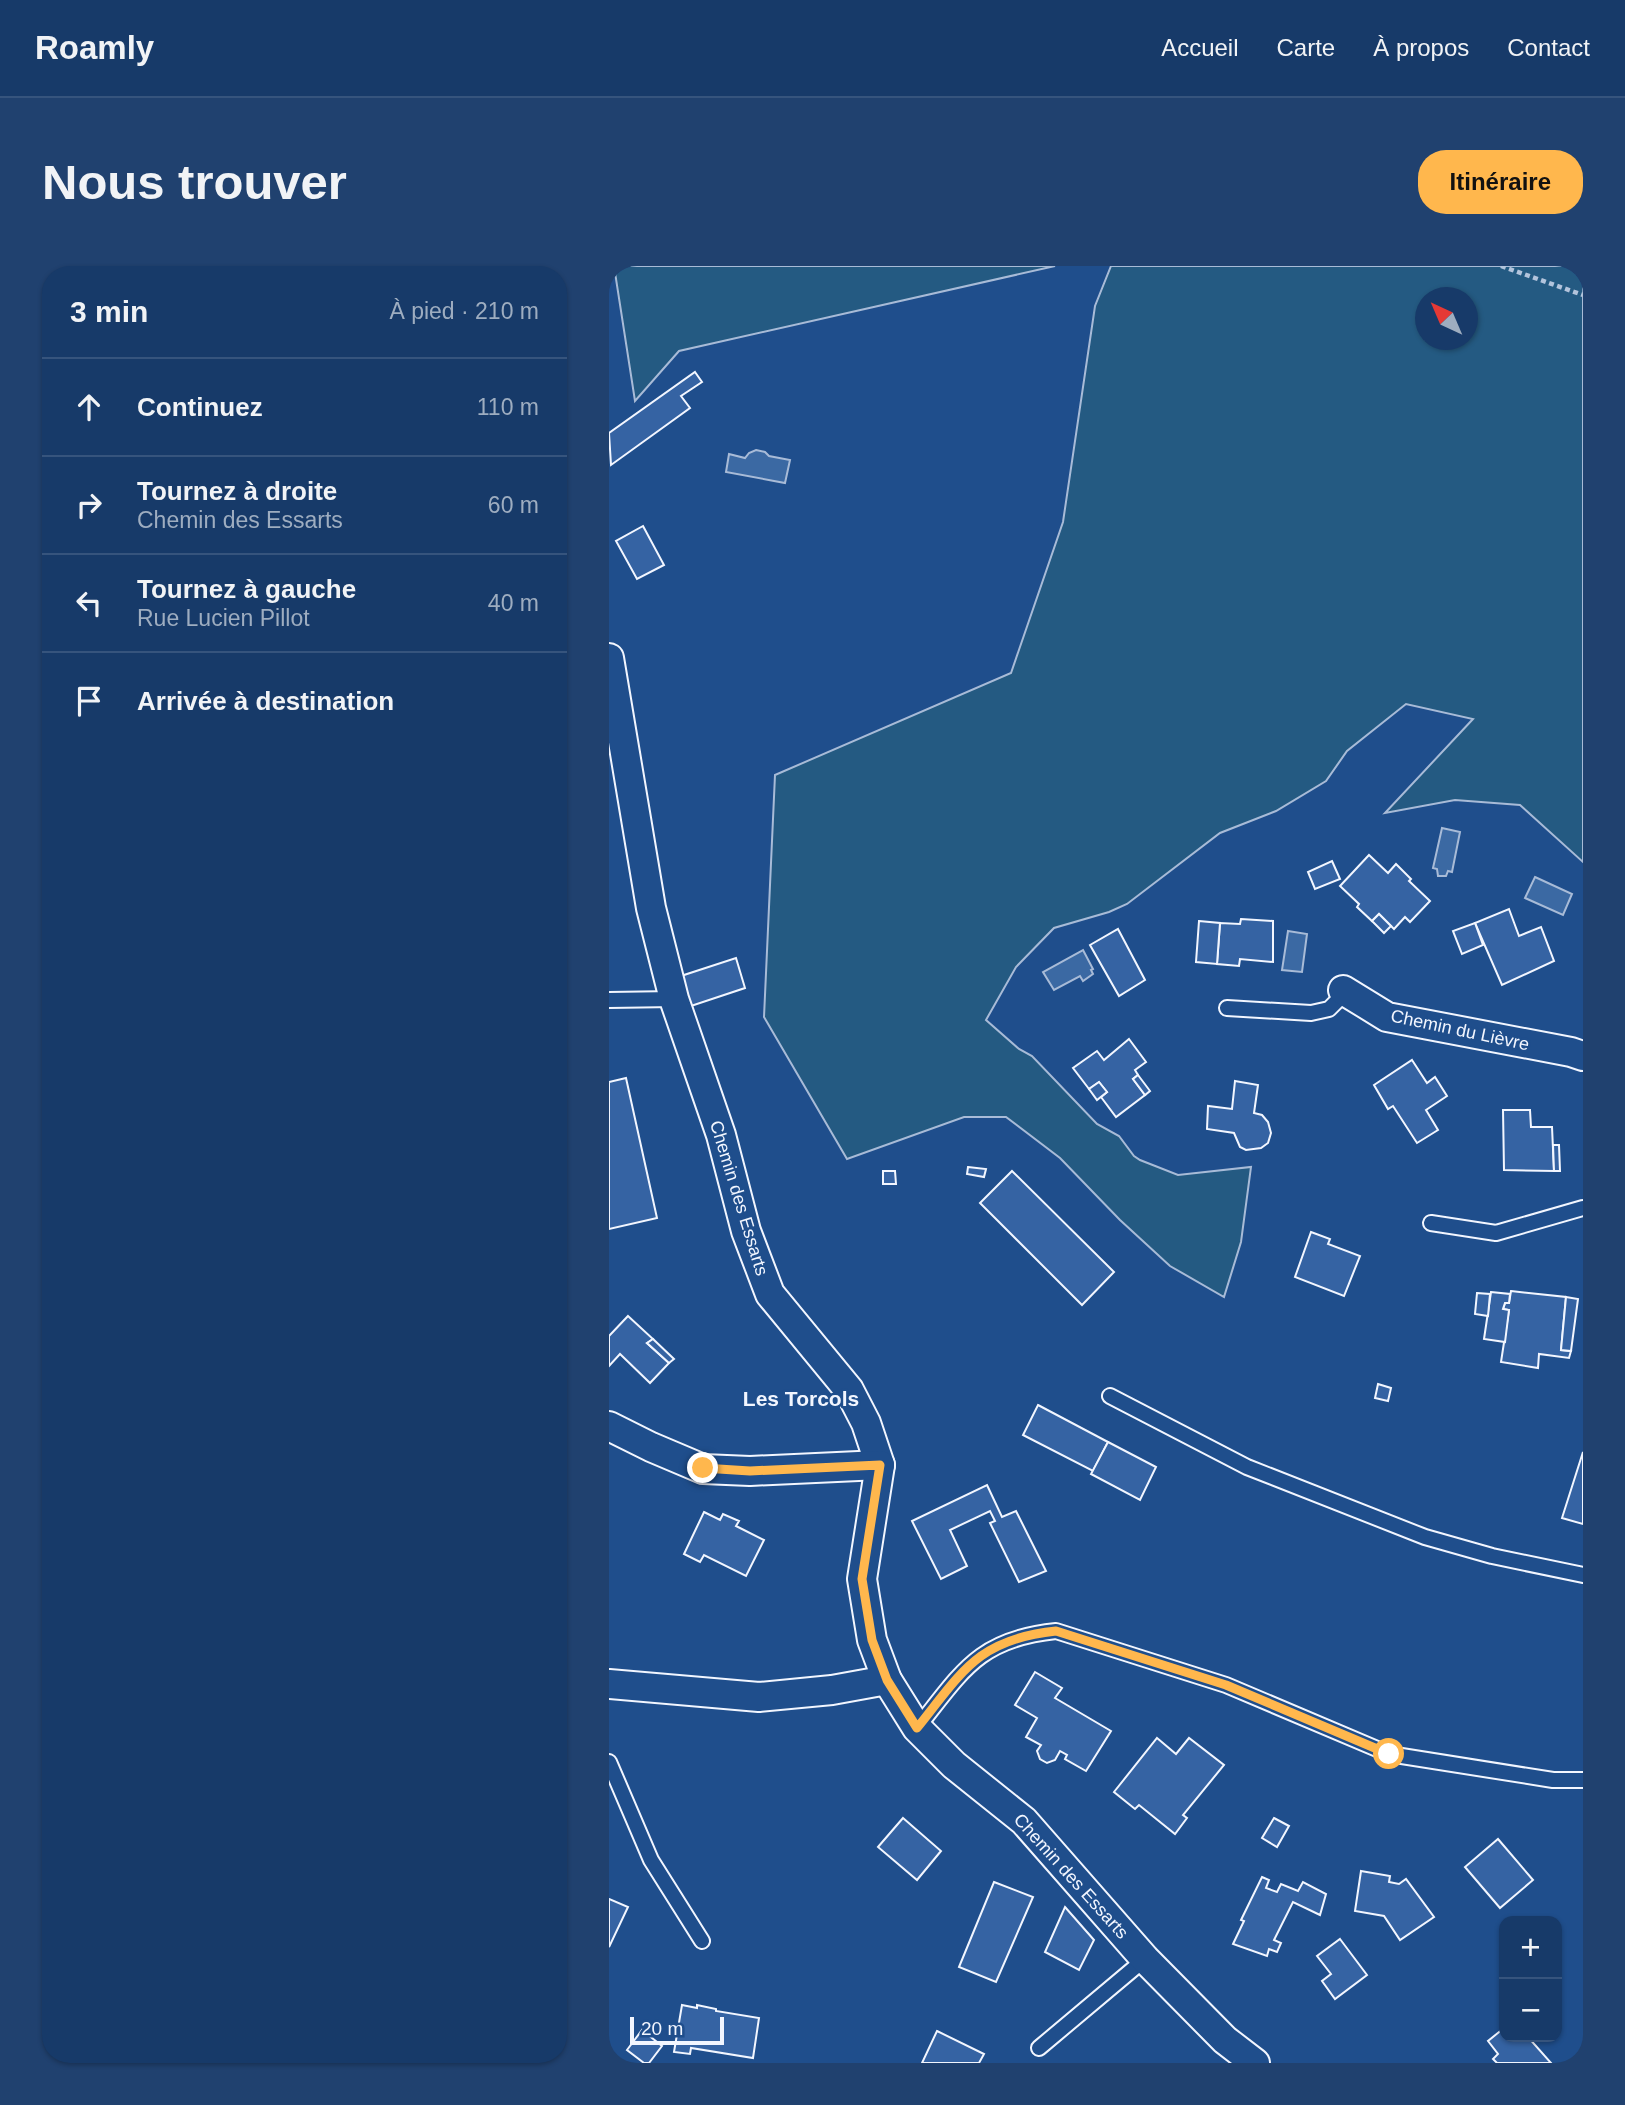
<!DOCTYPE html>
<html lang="fr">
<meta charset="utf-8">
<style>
body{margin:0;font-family:Helvetica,sans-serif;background:#20416f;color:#f1f3f6}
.controls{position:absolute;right:21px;bottom:21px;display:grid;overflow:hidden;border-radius:14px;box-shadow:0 2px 5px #0004}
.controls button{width:63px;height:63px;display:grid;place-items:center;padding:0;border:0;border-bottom:2px solid #36547d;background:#173a69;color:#f1f3f6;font:35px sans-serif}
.compass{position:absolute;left:806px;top:21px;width:63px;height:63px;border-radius:50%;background:#173a69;box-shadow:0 2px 5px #0004;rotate:316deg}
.scale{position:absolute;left:21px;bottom:18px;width:94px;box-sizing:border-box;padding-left:7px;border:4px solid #f2f6ff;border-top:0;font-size:19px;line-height:24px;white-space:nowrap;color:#f2f6ff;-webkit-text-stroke:5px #1f4e8c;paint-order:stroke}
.stop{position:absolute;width:21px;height:21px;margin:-16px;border:5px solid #ffb74d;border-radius:50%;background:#fff}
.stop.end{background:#ffb74d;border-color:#fff;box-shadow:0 2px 7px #0008}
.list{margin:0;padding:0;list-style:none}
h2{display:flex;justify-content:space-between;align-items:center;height:91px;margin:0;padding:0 28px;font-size:30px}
h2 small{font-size:23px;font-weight:400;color:#9eadc0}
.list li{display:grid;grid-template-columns:46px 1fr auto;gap:21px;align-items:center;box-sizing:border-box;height:98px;padding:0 28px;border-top:2px solid #36547d}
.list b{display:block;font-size:26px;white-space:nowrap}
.list p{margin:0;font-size:23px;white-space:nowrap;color:#9eadc0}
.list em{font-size:23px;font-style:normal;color:#9eadc0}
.icon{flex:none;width:38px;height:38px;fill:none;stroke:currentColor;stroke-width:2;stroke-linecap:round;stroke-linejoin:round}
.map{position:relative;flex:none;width:974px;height:1797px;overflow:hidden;border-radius:28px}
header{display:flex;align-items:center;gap:42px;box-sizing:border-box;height:98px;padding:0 35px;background:#173a69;border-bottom:2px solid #36547d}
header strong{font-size:33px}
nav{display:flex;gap:38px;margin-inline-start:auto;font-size:24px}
.intro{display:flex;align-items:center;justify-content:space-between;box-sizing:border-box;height:168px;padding:0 42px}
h1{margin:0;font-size:49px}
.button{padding:18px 32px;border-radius:28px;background:#ffb74d;color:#111;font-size:24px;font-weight:700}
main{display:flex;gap:42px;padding:0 42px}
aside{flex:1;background:#173a69;border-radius:28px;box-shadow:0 2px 5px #0004}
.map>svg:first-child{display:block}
.green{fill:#245a82;stroke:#a8bbd7;stroke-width:2;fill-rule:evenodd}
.water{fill:#3b69a3;stroke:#a8bbd7;stroke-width:2}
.building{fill:#3563a3;stroke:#f2f6ff;stroke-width:2}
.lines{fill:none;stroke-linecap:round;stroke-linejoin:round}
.lane-casing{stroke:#f2f6ff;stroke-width:18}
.street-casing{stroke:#f2f6ff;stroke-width:32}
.path{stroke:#b3c4dc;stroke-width:4.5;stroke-dasharray:5 3.5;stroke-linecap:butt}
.lane{stroke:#1f4e8c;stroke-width:14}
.street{stroke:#1f4e8c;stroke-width:28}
.route{stroke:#ffb74d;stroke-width:9}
.labels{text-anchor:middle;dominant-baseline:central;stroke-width:5;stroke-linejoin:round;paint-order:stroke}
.street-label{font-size:18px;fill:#f2f6ff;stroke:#1f4e8c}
.quarter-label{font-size:21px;font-weight:bold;fill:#f2f6ff;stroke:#1f4e8c}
</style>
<header>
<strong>Roamly</strong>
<nav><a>Accueil</a><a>Carte</a><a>À propos</a><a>Contact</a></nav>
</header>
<div class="intro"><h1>Nous trouver</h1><a class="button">Itinéraire</a></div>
<main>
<aside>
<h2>3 min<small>À pied · 210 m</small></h2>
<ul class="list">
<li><svg class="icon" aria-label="ahead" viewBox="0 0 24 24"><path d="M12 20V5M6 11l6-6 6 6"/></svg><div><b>Continuez</b></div><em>110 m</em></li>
<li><svg class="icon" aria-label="right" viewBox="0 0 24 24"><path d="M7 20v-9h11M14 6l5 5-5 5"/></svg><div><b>Tournez à droite</b><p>Chemin des Essarts</p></div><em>60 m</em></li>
<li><svg class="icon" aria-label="left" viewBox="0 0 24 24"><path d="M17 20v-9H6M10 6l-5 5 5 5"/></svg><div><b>Tournez à gauche</b><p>Rue Lucien Pillot</p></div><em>40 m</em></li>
<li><svg class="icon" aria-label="arrive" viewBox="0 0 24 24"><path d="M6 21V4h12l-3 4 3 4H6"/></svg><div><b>Arrivée à destination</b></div></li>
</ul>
</aside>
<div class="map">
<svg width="974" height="1797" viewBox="0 0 974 1797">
<rect width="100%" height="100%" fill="#1f4e8c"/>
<g class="green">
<path d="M 5,0 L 446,0 L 70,85 L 26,135 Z"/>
<path d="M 502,0 L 974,0 L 974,596 L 911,539 L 846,534 L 776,547 L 864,453 L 797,438 L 738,485 L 717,515 L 667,545 L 611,567 L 518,638 L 500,646 L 445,662 L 407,701 L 377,754 L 410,783 L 423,790 L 488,858 L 510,870 L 525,890 L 531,894 L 569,909 L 642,901 L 632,976 L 615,1031 L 561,1000 L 511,954 L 451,892 L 397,851 L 355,851 L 238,893 L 155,751 L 166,509 L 402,407 L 454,256 L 486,40 ZM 816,32 L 858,32 L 858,74 L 816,74 Z"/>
</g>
<g class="water">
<path d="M 147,184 L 156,186 L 160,190 L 181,194 L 176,217 L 117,206 L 120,188 L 136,192 L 140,187 Z"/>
<path d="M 833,562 L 851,566 L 843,606 L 839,605 L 837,610 L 829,610 L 828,603 L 824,602 Z"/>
<path d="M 926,611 L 963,628 L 954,649 L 916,632 Z"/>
<path d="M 679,665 L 698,668 L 693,706 L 673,704 Z"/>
<path d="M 474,684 L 484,703 L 482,704 L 484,708 L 474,715 L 471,710 L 445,724 L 434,706 Z"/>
</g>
<g class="building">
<path d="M 86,106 L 93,116 L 72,130 L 81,142 L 2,199 L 0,167 Z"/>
<path d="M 34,260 L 55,299 L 28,313 L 7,275 Z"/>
<path d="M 760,589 L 779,607 L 787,598 L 802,613 L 800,615 L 821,635 L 801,656 L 796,651 L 785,663 L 770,648 L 763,655 L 748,641 L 750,638 L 731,620 Z"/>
<path d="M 723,595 L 731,613 L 706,623 L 699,606 Z"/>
<path d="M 900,643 L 910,670 L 932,661 L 945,695 L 893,719 L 866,657 Z"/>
<path d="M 770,648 L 782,660 L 775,667 L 763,655 Z"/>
<path d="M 632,653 L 664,655 L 664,696 L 631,693 L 630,700 L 608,698 L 611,657 L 631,658 Z"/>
<path d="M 590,655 L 611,657 L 608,698 L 587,696 Z"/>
<path d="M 866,657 L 874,679 L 853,688 L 844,665 Z"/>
<path d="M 509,663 L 536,714 L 510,730 L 481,679 Z"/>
<path d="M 127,692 L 136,722 L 82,740 L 72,710 Z"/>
<path d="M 520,773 L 537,796 L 526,804 L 529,809 L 524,813 L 536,829 L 507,851 L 492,831 L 498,826 L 490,816 L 480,823 L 464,802 L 488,785 L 495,794 Z"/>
<path d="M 803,794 L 818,817 L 826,811 L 838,830 L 817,844 L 829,864 L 808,877 L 784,840 L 779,843 L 765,819 Z"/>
<path d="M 529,809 L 541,825 L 536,829 L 524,813 Z"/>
<path d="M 17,812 L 48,952 L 0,963 L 0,816 Z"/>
<path d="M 626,815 L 649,819 L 645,847 L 653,849 L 659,856 L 662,867 L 659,877 L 652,882 L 637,884 L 631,881 L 625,867 L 598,863 L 599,840 L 623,843 Z"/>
<path d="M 490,816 L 498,826 L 488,834 L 480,823 Z"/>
<path d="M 894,844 L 921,844 L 922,861 L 943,861 L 945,905 L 895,904 Z"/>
<path d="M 944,879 L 950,879 L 951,905 L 945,905 Z"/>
<path d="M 359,901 L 377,903 L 375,911 L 358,908 Z"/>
<path d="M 274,905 L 286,905 L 287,918 L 274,918 Z"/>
<path d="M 403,905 L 505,1006 L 473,1039 L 371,937 Z"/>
<path d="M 702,966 L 721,973 L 719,978 L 751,990 L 735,1030 L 686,1011 Z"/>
<path d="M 902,1025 L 957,1031 L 952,1084 L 962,1085 L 960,1092 L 930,1088 L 929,1102 L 892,1096 L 900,1044 L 894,1043 L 896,1037 L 900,1037 Z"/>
<path d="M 882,1026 L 901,1028 L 900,1037 L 896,1037 L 894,1043 L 900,1044 L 896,1076 L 875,1073 Z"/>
<path d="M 868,1027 L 881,1028 L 879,1050 L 866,1048 Z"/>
<path d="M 957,1031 L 969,1033 L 962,1085 L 952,1084 Z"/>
<path d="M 19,1050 L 44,1073 L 38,1077 L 60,1097 L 41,1117 L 11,1088 L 0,1100 L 0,1070 Z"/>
<path d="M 44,1073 L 65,1093 L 60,1097 L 38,1077 Z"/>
<path d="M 769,1118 L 782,1122 L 779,1135 L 766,1132 Z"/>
<path d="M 429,1139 L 499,1176 L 484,1205 L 414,1169 Z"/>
<path d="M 499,1176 L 547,1201 L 531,1234 L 482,1208 Z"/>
<path d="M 974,1186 L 974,1258 L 953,1252 Z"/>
<path d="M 378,1219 L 393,1251 L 407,1245 L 437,1305 L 410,1316 L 381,1257 L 386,1255 L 381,1245 L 341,1264 L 358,1300 L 332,1313 L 303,1255 Z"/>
<path d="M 95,1246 L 111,1254 L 114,1248 L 130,1255 L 127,1260 L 155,1274 L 137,1310 L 95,1289 L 91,1296 L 75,1288 Z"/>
<path d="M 426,1406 L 453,1422 L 446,1432 L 502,1465 L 477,1505 L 456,1493 L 458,1489 L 451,1485 L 446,1494 L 438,1497 L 431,1493 L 428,1485 L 432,1479 L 417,1471 L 428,1452 L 406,1439 Z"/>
<path d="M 548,1472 L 567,1488 L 580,1472 L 615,1499 L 574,1549 L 578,1552 L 566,1568 L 530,1539 L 526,1543 L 505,1526 Z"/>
<path d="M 294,1552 L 332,1585 L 308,1614 L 269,1581 Z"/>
<path d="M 665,1552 L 680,1560 L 668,1581 L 653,1572 Z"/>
<path d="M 889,1573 L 924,1614 L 891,1642 L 856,1601 Z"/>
<path d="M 752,1605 L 781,1610 L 780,1616 L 790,1618 L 797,1613 L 825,1651 L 791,1674 L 775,1650 L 746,1645 Z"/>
<path d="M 653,1611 L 660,1614 L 657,1622 L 668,1626 L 672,1618 L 689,1625 L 694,1616 L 717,1628 L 711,1649 L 684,1636 L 665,1674 L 672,1677 L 668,1686 L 660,1683 L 658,1690 L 624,1678 L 635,1655 L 632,1654 Z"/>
<path d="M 385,1616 L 424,1631 L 387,1716 L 350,1701 Z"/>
<path d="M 0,1633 L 19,1641 L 0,1681 Z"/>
<path d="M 456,1641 L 485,1674 L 470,1704 L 436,1686 Z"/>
<path d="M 731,1673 L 758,1709 L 726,1733 L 713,1715 L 722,1708 L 708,1690 Z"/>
<path d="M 73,1739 L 88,1742 L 88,1739 L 107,1743 L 107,1745 L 150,1752 L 144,1792 L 82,1782 L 81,1788 L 65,1786 Z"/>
<path d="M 895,1762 L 895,1771 L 919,1771 L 942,1797 L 888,1797 L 884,1793 L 889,1788 L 879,1775 Z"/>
<path d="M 33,1764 L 53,1780 L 40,1797 L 35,1797 L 18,1784 Z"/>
<path d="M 328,1765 L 375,1788 L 370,1797 L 313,1797 Z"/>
</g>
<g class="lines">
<g class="lane-casing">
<g id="lane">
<path d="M 0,734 L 65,733"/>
<path d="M 618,742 L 702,747 L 720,743 L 737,726"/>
<path d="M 822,957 L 887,967 L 974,942"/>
<path d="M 501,1130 L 638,1201 L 816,1271 L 883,1290 L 974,1309"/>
<path d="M 308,1462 C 353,1406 369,1373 447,1365 L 617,1419 L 780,1488 L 944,1514 L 974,1514"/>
<path d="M 0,1496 L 42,1594 L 93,1675"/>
<path d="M 430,1782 L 536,1693"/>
</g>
</g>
<g class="street-casing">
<g id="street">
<path d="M 0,392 L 42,642 L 65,733 L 112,869 L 137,965 L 161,1028 L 240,1124 L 257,1157 L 271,1199 L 253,1313 L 263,1374 L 278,1414 L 308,1462 L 345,1499 L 415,1555 L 536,1693 L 616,1774 L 646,1797"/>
<path d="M 734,724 L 778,751 L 962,786 L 974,790"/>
<path d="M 0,1160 L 42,1181 L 94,1203 L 141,1205 L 271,1199"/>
<path d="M 0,1418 L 150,1431 L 223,1424 L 278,1414"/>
</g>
</g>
<path class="path" d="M 892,0 L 974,29"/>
<use href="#lane" class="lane"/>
<use href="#street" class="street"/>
</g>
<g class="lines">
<path class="route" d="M 94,1202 L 141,1205 L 271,1199 L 253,1313 L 263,1374 L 278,1414 L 308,1462 C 353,1406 369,1373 447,1365 L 617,1419 L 780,1488"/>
</g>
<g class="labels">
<g class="street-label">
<text transform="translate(851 764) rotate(12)">Chemin du Lièvre</text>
<text transform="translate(130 932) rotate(73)">Chemin des Essarts</text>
<text transform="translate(462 1610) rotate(48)">Chemin des Essarts</text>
</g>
<g class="quarter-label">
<text x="192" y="1132">Les Torcols</text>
</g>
</g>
</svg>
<div class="controls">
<button>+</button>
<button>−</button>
</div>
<svg class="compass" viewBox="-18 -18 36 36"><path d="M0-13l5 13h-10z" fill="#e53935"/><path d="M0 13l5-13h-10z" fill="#9eadc0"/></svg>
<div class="scale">20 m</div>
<div class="stop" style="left:780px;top:1488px"></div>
<div class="stop end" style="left:94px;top:1202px"></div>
</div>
</main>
